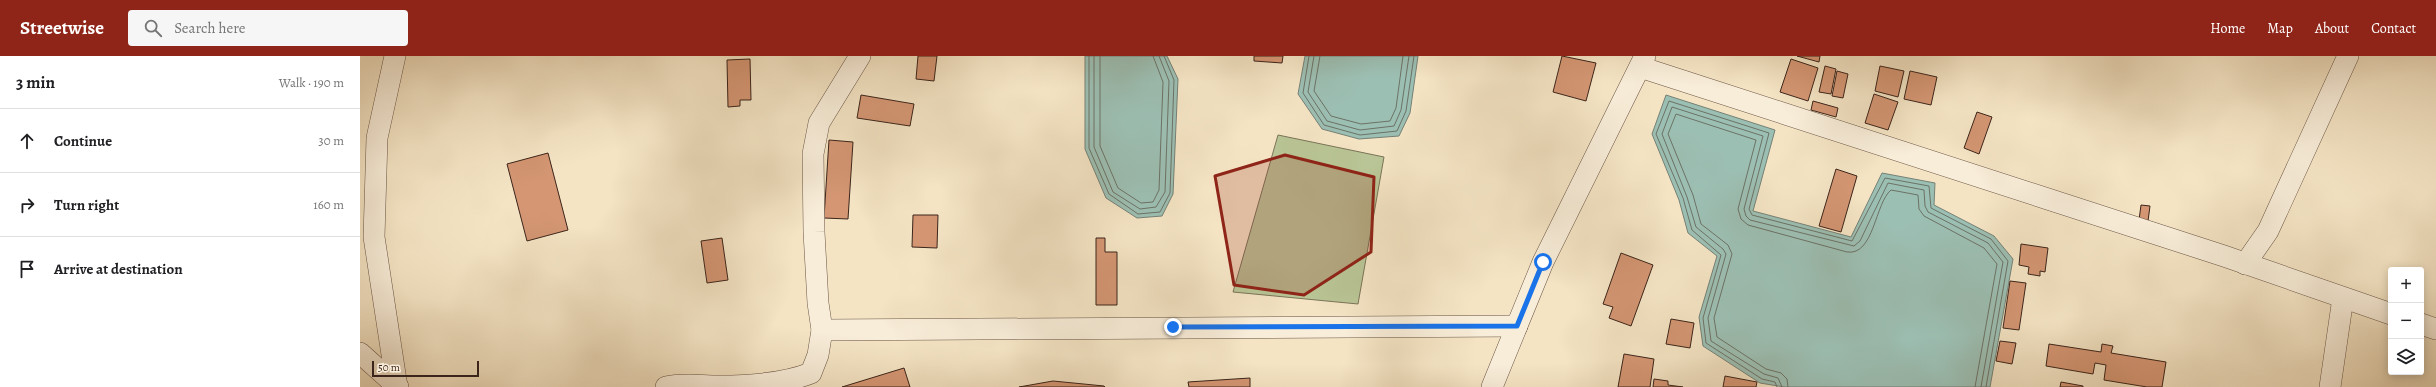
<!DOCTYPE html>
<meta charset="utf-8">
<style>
body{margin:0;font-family:Alegreya,serif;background:#f6f6f6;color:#202124}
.controls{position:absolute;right:12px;bottom:12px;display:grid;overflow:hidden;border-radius:4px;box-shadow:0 2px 10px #0003}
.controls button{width:36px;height:36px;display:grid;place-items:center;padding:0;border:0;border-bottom:1px solid #e0e0e0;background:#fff;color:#202124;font:20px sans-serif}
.scale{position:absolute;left:12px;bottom:10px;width:107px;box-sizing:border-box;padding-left:4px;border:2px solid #3b241a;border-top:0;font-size:11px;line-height:14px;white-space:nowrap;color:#3b241a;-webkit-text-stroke:3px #f8edd9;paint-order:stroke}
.stop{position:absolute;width:12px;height:12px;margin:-9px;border:3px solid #1a73e8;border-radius:50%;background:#fff}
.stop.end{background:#1a73e8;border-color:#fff;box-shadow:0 1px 4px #0008}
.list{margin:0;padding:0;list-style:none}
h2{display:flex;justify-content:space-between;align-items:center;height:52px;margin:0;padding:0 16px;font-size:17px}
h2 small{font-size:13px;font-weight:400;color:#757577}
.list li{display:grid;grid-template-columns:26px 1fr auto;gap:12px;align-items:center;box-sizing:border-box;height:64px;padding:0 16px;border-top:1px solid #e0e0e0}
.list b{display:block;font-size:15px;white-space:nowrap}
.list em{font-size:13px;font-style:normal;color:#757577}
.icon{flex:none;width:22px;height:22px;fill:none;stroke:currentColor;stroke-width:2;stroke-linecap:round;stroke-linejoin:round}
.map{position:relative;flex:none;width:2076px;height:331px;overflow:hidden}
header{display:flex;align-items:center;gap:24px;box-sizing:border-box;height:56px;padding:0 20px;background:#8f2418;color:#fff}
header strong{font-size:19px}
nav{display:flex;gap:22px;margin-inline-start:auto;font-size:14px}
.search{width:280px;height:36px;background:#f6f6f6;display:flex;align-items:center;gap:10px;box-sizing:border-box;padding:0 14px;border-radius:4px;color:#757577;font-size:15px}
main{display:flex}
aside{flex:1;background:#fff}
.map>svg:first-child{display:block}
.green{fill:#b9c596;stroke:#7a7458}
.water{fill:#9cbfb3;stroke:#758176}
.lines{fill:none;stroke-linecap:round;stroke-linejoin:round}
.shore{stroke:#6c7266;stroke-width:1}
.building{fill:#d49673;stroke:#3b241a}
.minor-casing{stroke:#695444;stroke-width:22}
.minor{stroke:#f8edd9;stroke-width:21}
.route{stroke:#1a73e8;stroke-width:5}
.marked{fill:#8f2418;fill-opacity:0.2;stroke:#8f2418;stroke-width:3;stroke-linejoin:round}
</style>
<header>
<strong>Streetwise</strong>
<div class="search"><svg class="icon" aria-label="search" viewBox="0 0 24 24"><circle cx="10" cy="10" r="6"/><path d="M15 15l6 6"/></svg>Search here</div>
<nav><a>Home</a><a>Map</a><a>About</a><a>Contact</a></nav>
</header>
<main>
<aside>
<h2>3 min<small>Walk · 190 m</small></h2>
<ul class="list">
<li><svg class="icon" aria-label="ahead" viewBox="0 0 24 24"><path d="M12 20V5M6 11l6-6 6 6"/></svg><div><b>Continue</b></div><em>30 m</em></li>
<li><svg class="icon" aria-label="right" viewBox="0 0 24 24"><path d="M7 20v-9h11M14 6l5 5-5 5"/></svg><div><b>Turn right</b></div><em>160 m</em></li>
<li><svg class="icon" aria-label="arrive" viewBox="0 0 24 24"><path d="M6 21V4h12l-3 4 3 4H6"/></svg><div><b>Arrive at destination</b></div></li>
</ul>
</aside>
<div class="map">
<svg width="2076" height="331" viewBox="0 0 2076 331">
<rect width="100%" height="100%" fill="#f4e4c4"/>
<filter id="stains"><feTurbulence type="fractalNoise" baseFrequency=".005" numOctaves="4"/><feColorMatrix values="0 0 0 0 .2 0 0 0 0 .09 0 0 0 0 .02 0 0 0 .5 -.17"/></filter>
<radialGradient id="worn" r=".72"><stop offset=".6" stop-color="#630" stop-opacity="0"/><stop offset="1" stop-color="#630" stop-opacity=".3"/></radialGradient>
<path class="green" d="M 918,79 L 1024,101 L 998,248 L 873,236 Z"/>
<g class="water">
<path d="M 725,0 L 807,0 L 818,23 L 813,138 L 802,160 L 777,162 L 746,142 L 725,93 Z"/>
<path d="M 945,0 L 1058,0 L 1050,57 L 1039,80 L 999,83 L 962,73 L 938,38 Z"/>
<path d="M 1306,39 L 1415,74 L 1393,155 L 1491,181 L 1522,117 L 1575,127 L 1574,149 L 1634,180 L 1653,203 L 1630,331 L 1424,331 L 1400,327 L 1343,290 L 1339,261 L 1357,200 L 1328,177 L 1319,144 L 1292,78 Z"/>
</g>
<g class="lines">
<g class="shore">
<path d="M 729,0 L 729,92 L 749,138 L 778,158 L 800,156 L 810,137 L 814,24 L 804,0"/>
<path d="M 734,0 L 734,91 L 753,136 L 780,153 L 796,151 L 805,136 L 809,25 L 799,0"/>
<path d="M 740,0 L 740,90 L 758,132 L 781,147 L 793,146 L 799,134 L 803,26 L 793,0"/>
<path d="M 949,0 L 943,37 L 964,69 L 1000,79 L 1037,75 L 1046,55 L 1054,0"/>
<path d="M 954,0 L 948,36 L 967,65 L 1000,74 L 1034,70 L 1041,54 L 1049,0"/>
<path d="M 960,0 L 954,35 L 971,60 L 1001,68 L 1030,65 L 1036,52 L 1043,0"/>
<path d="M 1417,331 L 1415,326 L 1402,323 L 1346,287 L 1343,262 L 1361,199 L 1332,174 L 1323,142 L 1296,78 L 1309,45 L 1409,77 L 1389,153 L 1392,159 L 1492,185 L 1525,122 L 1569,130 L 1571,152 L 1631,183 L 1648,205 L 1626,331"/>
<path d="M 1422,331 L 1418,322 L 1404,318 L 1351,285 L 1348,262 L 1366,198 L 1363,193 L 1336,171 L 1327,141 L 1302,78 L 1312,51 L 1403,80 L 1384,153 L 1386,160 L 1390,164 L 1494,190 L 1500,185 L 1528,127 L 1564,134 L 1565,150 L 1568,156 L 1628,187 L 1643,206 L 1621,331"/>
<path d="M 1428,331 L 1427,323 L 1421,317 L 1406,313 L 1357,281 L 1354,262 L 1372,198 L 1368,189 L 1341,168 L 1333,139 L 1308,78 L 1316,58 L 1396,84 L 1378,153 L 1381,163 L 1388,169 L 1487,196 C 1514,200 1515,147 1531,134 L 1558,139 L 1559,153 L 1564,160 L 1624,192 L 1637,208 L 1615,331"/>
</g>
</g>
<g class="building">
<path d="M 558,0 L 577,0 L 574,25 L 556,23 Z"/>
<path d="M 894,0 L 923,0 L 922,7 L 894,5 Z"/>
<path d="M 1202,0 L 1236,7 L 1226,45 L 1193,36 Z"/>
<path d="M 1437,0 L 1460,0 L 1459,6 Z"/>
<path d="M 390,3 L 391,44 L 380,44 L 380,50 L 368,51 L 367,4 Z"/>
<path d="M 1431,3 L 1458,12 L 1448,45 L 1420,36 Z"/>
<path d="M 1465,10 L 1476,13 L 1471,38 L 1459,36 Z"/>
<path d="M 1520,10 L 1544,15 L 1538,41 L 1515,35 Z"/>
<path d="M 1477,15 L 1488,18 L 1483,42 L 1472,40 Z"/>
<path d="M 1550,15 L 1577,21 L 1571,49 L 1544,43 Z"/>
<path d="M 1514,38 L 1538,46 L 1528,74 L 1505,67 Z"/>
<path d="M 501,39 L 554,48 L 550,70 L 497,62 Z"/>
<path d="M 1453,45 L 1478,52 L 1476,61 L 1451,54 Z"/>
<path d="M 1617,56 L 1632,61 L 1619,98 L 1604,92 Z"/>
<path d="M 469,84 L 493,86 L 488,163 L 464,162 Z"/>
<path d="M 188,97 L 208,174 L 167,185 L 147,108 Z"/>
<path d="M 1476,113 L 1497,120 L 1481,176 L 1459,170 Z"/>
<path d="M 1781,149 L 1790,150 L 1788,165 L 1779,164 Z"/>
<path d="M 553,159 L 578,159 L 577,192 L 552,191 Z"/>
<path d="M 362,182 L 368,224 L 347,227 L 341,185 Z"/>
<path d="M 736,182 L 745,182 L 745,196 L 757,196 L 757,249 L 736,249 Z"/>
<path d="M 1661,188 L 1688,192 L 1685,216 L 1680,215 L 1680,220 L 1668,218 L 1669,211 L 1659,209 Z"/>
<path d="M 1261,197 L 1293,209 L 1271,270 L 1249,262 L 1253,251 L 1243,248 Z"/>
<path d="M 1650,225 L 1666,227 L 1659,274 L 1643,272 Z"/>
<path d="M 1311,263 L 1334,267 L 1330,292 L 1306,288 Z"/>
<path d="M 1640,285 L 1656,287 L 1652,308 L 1636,305 Z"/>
<path d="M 1689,288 L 1741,296 L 1742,288 L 1753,290 L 1751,297 L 1806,306 L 1802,331 L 1787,331 L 1744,324 L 1746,309 L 1735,307 L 1733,318 L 1686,310 Z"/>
<path d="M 1264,298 L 1294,303 L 1290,331 L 1258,331 Z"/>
<path d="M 544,312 L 550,331 L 482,331 Z"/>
<path d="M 1365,320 L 1397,326 L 1396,331 L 1363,331 Z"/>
<path d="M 890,322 L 890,331 L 829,331 L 828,326 Z"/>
<path d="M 1294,323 L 1308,325 L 1308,329 L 1323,331 L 1293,331 Z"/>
<path d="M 693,325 L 744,330 L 745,331 L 659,331 Z"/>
<path d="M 1701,326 L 1723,330 L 1723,331 L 1700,331 Z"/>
</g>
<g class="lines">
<g class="minor-casing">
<g id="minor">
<path d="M 35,0 L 17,82 L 14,181 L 37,331"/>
<path d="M 1280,11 L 1864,200 L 2031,258"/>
<path d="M 1885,208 L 1908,175 L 1988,0"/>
<path d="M 2061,268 L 2076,273"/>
<path d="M 462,274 L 1157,270"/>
<path d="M 0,297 L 38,331"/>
<path d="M 306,331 C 324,327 340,330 359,330 C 389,330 423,328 451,317 L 458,299 L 462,274 L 458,247 L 454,176 L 453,98 L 459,67 L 500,0"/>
<path d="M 1132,331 L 1183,206 L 1285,0"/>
<path d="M 1970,331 L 1983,242"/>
</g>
</g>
<use href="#minor" class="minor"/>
</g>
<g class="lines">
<path class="route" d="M 813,271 L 1157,270 L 1183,206"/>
</g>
<path class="marked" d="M 925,99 L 1014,121 L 1011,196 L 944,239 L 874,229 L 855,120 Z"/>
<rect width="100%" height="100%" filter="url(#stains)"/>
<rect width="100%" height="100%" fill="url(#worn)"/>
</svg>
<div class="controls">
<button>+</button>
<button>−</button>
<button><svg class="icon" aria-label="layers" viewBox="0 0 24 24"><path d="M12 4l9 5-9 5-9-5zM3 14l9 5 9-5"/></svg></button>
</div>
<div class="scale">50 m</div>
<div class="stop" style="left:1183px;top:206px"></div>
<div class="stop end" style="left:813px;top:271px"></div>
</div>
</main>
